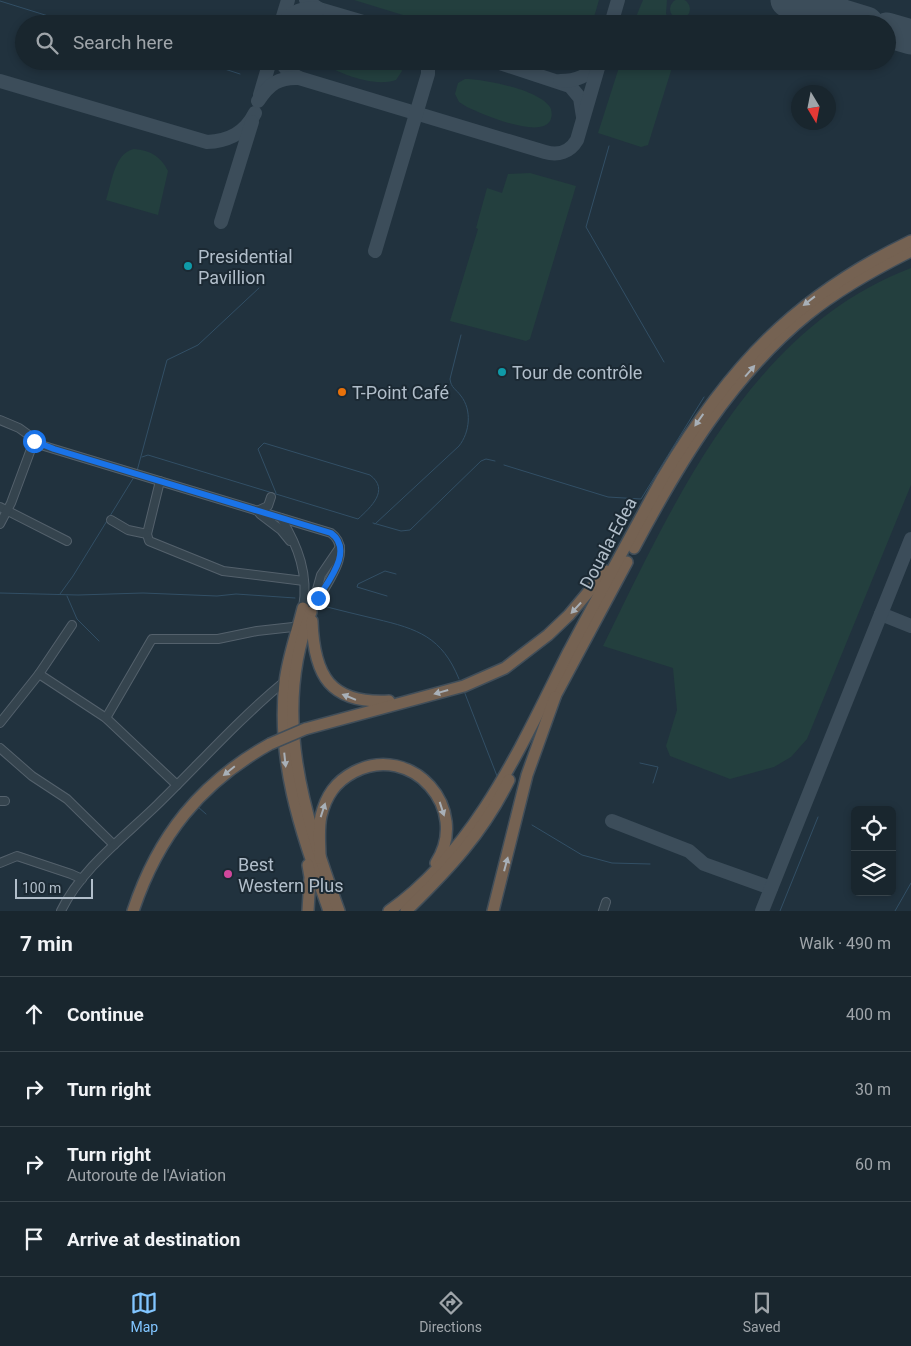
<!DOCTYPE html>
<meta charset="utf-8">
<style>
body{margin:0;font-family:Roboto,sans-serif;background:#26323a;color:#f1f3f6}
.controls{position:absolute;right:15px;bottom:15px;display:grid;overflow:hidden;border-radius:8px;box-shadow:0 2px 8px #0003}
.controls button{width:45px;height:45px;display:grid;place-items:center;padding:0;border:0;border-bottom:1px solid #37434a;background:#19262e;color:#f1f3f6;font:25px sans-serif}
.compass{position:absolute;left:791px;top:85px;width:45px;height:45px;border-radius:50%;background:#19262e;box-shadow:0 2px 8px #0003;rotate:170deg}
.scale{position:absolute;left:15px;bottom:12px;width:78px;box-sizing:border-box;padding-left:5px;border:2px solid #b1beca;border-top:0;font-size:14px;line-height:18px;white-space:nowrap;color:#b1beca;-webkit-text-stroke:4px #1b2933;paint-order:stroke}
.stop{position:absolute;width:15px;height:15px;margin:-11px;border:4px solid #1a73e8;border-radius:50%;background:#fff}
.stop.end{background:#1a73e8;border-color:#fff;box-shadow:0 1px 5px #0008}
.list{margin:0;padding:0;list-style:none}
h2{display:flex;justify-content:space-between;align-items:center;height:65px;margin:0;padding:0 20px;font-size:21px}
h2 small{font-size:16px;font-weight:400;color:#9fa5aa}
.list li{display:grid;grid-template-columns:32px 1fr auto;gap:15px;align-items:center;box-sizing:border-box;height:75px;padding:0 20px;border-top:1px solid #37434a}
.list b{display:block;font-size:19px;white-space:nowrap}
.list p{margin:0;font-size:16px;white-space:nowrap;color:#9fa5aa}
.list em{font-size:16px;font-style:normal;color:#9fa5aa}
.icon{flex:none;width:28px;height:28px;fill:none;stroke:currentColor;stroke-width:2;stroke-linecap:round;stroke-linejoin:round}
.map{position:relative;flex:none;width:911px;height:911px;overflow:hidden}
.search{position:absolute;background:#19262e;box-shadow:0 2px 8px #0003;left:15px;right:15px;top:15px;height:55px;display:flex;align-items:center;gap:12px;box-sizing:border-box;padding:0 18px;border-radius:28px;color:#9fa5aa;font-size:19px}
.sheet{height:365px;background:#19262e}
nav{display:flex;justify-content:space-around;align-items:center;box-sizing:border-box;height:70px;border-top:1px solid #37434a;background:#19262e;font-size:14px;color:#9fa5aa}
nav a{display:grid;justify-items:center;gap:2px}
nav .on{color:#81c5ff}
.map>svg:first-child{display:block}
.green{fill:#233f3e}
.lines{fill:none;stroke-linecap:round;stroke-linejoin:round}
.stream{stroke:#324f65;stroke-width:1}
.taxiway{stroke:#3c4d5a;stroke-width:14}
.runway{stroke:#3c4d5a;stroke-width:35}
.minor-casing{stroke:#54616c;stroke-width:10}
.highway-casing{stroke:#414e59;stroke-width:14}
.minor{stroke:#35444e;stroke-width:8}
.highway{stroke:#756252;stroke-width:11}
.highway-bridge-casing{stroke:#414e59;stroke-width:14;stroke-linecap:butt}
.highway-bridge{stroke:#756252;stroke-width:11}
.oneway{fill:#a8b0b8}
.route{stroke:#1a73e8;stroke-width:6}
.culture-dot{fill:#0f9aa8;stroke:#1b2933;stroke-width:2}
.food-dot{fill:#e8710a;stroke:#1b2933;stroke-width:2}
.hotel-dot{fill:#d1479c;stroke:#1b2933;stroke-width:2}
.labels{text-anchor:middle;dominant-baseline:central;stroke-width:4;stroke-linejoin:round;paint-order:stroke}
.poi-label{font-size:18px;fill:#b1beca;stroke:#1b2933;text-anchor:start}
.street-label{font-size:18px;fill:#b1beca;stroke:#1b2933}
</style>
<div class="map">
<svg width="911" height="911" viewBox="0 0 911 911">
<rect width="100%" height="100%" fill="#21323e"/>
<g class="green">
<circle cx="680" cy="9" r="10"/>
<path d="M 354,0 L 599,0 L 592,24 L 432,24 Z"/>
<path d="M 643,0 L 667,0 L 666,14 L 675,24 L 633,24 Z"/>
<path d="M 316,61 L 398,61 L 402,71 L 396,80 C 371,88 338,72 316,61 Z"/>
<path d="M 621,61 L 674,61 L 648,145 L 641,147 L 598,133 Z"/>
<path d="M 465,79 C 484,79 542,90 551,109 C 552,113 552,117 550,121 C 539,139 482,114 467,107 L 459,102 L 455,94 L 458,83 Z"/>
<path d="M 134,149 C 151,150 161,157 168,171 L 158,215 L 106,200 C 112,183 114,153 134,149 Z"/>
<path d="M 530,173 L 576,186 L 530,339 L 526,341 L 450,321 L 478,229 L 476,228 L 487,188 L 502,193 L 508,174 Z"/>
<path d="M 911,268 L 911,485 L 807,739 L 791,757 L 774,767 L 730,779 L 670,756 L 666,746 L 677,710 L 673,668 L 603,646 C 674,502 750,329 911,268 Z"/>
</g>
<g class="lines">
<g class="stream">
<path d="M 0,1 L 74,24"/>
<path d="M 200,61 L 240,74"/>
<path d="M 609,146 L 586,227 L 664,362"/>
<path d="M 142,457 L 148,455 L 358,519 C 371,507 390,490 370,475 L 264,443 L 258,449 L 276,493"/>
<path d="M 504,465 L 608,497 L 641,499 L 704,397"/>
<path d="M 137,471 L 167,360 L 198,345 L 259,288"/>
<path d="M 373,523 L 401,531 L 410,530 L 481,461 L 486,459 L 495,461"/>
<path d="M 375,524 L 459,446 C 470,432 472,410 461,396 C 456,389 451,388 450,379 L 461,335"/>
<path d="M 0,593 L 78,595 L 143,593 L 217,596 L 236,594 L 295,598"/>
<path d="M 60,594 L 73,576 L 134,477"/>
<path d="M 67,596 L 77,619 L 99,641"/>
<path d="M 387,596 L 357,587 L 358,584 L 385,571 L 396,574"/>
<path d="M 323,606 C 340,610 358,615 376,619 C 418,629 442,637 459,679"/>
<path d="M 464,691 L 497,776"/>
<path d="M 640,763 L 658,767 L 653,783"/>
<path d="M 198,807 L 206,814"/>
<path d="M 532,825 L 582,855 L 612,863 L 650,864"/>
<path d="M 780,911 L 818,817"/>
<path d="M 895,911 L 911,883"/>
</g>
<g class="taxiway">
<path d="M 306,0 L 319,9 L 370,24"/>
<path d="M 281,23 L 288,0"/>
<path d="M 283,24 C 291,11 304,7 319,9"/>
<path d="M 611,24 L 618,0"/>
<path d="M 280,61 L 289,72 L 299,78"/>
<path d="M 494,61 L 570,86 L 580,98 L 583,117"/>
<path d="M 0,81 L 207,142 C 229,141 245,133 255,113"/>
<path d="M 560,81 C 577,81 588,76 599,62"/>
<path d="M 260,95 L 270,61"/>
<path d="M 258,101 C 269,84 279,77 299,78 L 545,152 C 558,156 570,152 577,140 L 600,61"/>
<path d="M 221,222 L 252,122"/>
<path d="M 375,251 L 428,74 L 428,61"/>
<path d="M 881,614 L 911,626"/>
<path d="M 612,821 L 689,851 L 704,864 L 771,888"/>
<path d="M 762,911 L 911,539"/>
</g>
<g class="runway">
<path d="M 788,0 L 866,24"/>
<path d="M 887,30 L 911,37"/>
</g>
<g class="minor-casing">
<g id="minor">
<path d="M 0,420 L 19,428 L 44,446 L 331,533 C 357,552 320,591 311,612"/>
<path d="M 160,481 L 147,534 L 149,541 L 223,571 L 304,581"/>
<path d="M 0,507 L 67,541"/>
<path d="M 257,511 L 268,506 L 271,497"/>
<path d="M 260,514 L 281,530 L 290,541"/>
<path d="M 281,518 C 298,546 309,575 303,608"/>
<path d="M 111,520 L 128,530 L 147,534"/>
<path d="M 0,524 L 11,503 L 34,441"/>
<path d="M 314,600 L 321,575 L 340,547"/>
<path d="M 39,674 L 106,718 L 177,785"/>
<path d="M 106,718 L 152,639 L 218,639 L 257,631 L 302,626"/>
<path d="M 0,723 L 39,674 L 72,625"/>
<path d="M 0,748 L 32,776 L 67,799 L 114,845"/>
<path d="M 0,801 L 5,801"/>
<path d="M 0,863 L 17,856 L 71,874 L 82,879"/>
<path d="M 61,911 C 81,869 124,837 157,805 C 200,763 239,719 285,681"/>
<path d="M 603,911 L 606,902"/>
</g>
</g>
<g class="highway-casing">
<g id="highway">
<path d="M 634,548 C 679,463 731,376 808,314 C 839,289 875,269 911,251"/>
<path d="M 303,608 C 297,633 288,657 285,682 C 276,765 302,834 329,911"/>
<path d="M 311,612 C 271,713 304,814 339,911"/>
<path d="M 312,621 C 314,676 330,704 389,701"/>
<path d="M 553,700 L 627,562"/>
<path d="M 305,729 L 464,686 L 505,668 L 548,635 L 569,615 L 606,571"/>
<path d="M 320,858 C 320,845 318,830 321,816 C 326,796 335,782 354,772 C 412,742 471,809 436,863"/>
<path d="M 133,911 C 158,836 200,783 270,744"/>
<path d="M 308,911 L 310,877 L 308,865"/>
<path d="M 389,911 C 477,849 522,744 569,651 C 600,593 631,535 663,477 C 729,367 794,297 911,241"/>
<path d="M 406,911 C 448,870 483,833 509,780"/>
<path d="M 493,911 L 527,775 L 555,697"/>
</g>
</g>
<use href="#minor" class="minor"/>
<use href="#highway" class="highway"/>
<g class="highway-bridge-casing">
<path id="highway-bridge" d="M 270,744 L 305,729"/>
</g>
<use href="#highway-bridge" class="highway-bridge"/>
</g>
<defs><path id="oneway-solid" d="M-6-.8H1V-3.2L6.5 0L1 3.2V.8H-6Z" transform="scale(1.25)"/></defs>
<g class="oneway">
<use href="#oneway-solid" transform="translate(809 301) rotate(142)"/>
<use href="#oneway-solid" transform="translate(750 371) rotate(-49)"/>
<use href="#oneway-solid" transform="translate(699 420) rotate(125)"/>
<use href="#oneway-solid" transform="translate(576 608) rotate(133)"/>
<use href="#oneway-solid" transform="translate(441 692) rotate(164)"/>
<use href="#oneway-solid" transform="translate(349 697) rotate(-158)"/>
<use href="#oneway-solid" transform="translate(285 760) rotate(84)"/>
<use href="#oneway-solid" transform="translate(229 771) rotate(141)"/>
<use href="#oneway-solid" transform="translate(442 809) rotate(72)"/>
<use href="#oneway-solid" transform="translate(323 810) rotate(-72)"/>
<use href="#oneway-solid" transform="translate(506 864) rotate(-75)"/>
</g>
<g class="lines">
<path class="route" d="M 34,441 L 54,449 L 331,533 C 354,550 329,580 318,598"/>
</g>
<g class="culture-dot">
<circle cx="188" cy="266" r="5"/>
<circle cx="502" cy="372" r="5"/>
</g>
<circle class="food-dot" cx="342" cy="392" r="5"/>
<circle class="hotel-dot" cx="228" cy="874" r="5"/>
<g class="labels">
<g class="poi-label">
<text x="198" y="256">Presidential<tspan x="198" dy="21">Pavillion</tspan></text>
<text x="512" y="372">Tour de contrôle</text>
<text x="352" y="392">T-Point Café</text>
<text x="238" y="864">Best<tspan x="238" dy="21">Western Plus</tspan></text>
</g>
<g class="street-label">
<text transform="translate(608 543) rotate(-62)">Douala-Edea</text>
</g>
</g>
</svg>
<div class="controls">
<button><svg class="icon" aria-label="locate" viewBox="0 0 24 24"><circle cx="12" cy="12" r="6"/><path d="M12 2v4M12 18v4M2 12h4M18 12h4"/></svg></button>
<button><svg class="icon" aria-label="layers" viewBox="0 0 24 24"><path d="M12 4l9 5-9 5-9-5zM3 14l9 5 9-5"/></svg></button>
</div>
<svg class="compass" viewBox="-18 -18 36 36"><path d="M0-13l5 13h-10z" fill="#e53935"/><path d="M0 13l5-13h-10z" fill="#9fa5aa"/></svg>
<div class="scale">100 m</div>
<div class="stop" style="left:34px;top:441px"></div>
<div class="stop end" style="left:318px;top:598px"></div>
<div class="search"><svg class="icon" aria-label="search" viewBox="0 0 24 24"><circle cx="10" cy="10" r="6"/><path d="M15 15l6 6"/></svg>Search here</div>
</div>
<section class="sheet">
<h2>7 min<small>Walk · 490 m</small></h2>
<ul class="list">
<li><svg class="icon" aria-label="ahead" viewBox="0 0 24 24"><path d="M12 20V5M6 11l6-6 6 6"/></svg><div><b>Continue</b></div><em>400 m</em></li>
<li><svg class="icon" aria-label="right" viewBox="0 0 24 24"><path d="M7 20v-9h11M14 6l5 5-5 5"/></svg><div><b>Turn right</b></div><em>30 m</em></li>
<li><svg class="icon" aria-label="right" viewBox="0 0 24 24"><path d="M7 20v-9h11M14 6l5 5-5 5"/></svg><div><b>Turn right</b><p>Autoroute de l'Aviation</p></div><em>60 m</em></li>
<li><svg class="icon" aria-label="arrive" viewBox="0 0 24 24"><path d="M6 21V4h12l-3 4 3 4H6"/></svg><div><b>Arrive at destination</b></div></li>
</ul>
</section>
<nav>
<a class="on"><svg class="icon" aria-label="map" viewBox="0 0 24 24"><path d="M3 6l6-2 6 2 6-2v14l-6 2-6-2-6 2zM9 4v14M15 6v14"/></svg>Map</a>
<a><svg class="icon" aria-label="directions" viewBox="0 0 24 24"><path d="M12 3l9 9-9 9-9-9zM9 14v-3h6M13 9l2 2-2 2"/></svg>Directions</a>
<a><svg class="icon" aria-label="saved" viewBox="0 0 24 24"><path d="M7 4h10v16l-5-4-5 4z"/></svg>Saved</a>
</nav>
